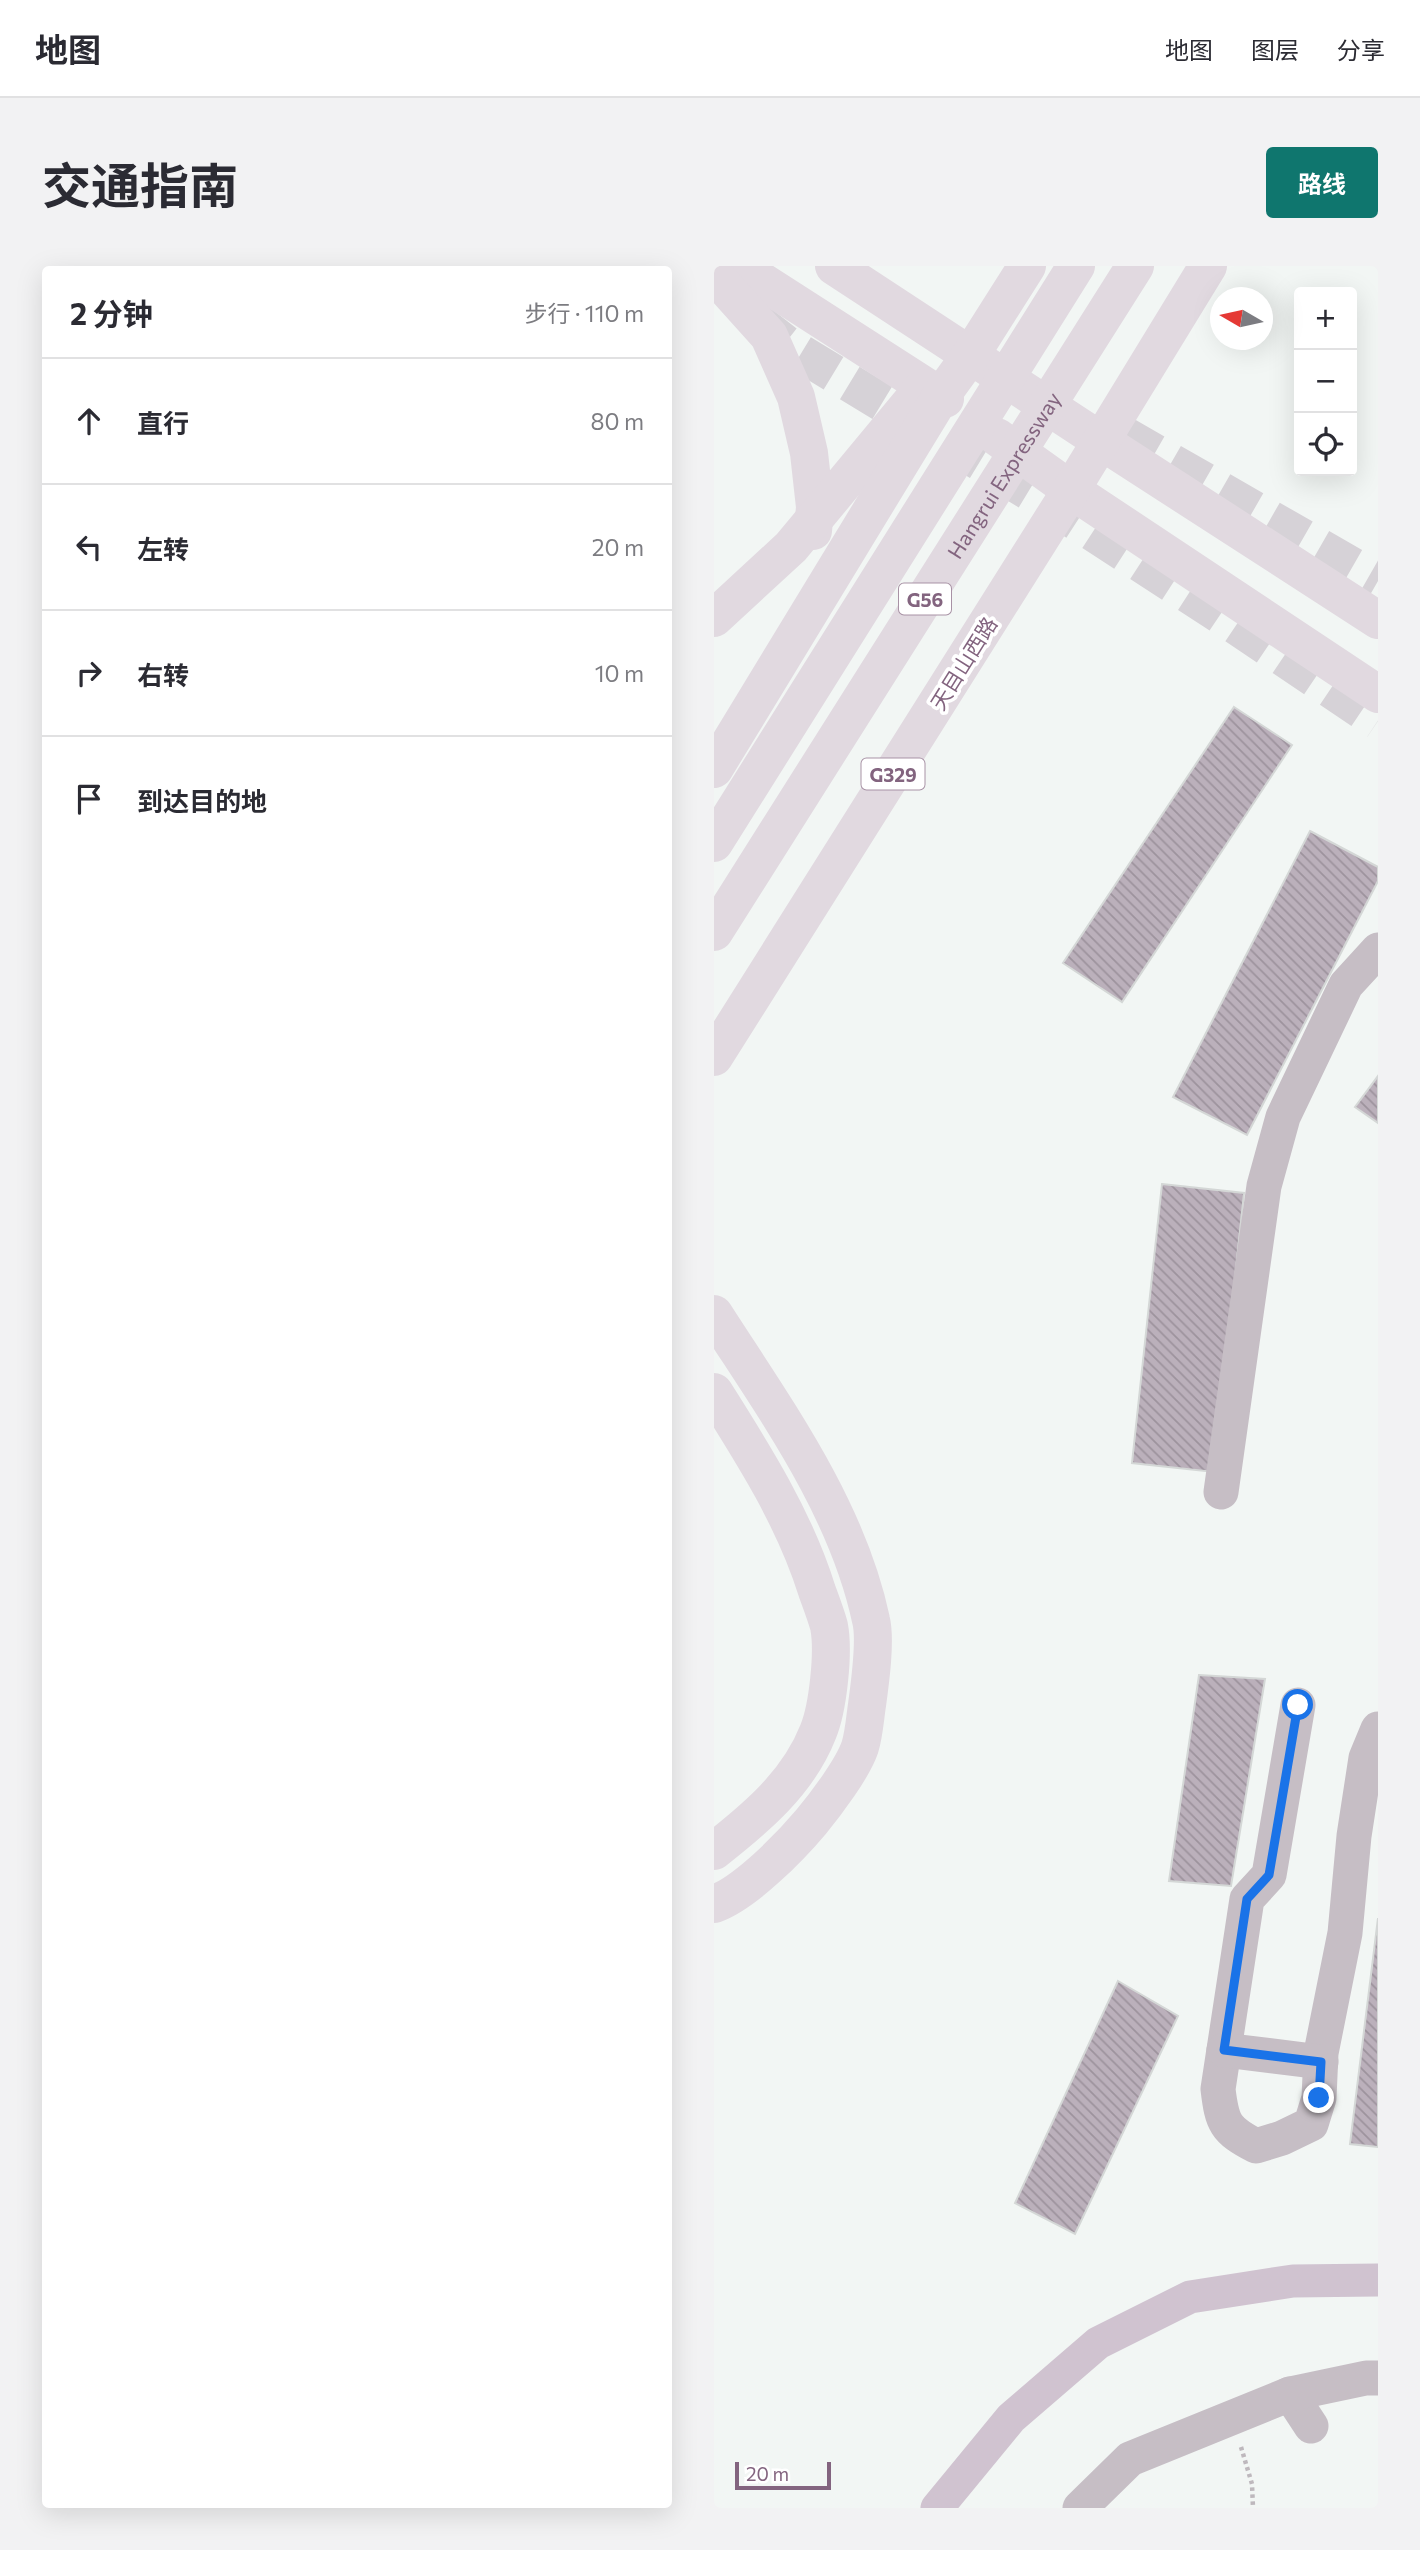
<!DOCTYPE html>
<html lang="zh">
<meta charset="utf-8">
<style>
body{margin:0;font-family:Commissioner,"Noto Sans SC",sans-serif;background:#f2f2f3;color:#2b2b33}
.controls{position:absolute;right:21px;top:21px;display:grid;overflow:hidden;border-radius:7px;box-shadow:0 7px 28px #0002}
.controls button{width:63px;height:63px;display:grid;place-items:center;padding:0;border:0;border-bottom:2px solid #e1e1e2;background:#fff;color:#2b2b33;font:35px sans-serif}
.compass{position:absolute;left:496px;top:21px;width:63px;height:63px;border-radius:50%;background:#fff;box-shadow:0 7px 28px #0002;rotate:279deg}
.scale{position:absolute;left:21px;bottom:18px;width:96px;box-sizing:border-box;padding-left:7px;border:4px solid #83647f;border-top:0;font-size:19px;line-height:24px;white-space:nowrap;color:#83647f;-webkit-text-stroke:5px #fff;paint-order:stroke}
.stop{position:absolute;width:21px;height:21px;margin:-16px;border:5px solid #1a73e8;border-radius:50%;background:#fff}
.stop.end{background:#1a73e8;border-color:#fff;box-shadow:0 2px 7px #0008}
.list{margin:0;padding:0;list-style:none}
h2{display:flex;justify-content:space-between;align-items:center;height:91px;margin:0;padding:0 28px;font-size:30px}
h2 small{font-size:23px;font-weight:400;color:#7c7c81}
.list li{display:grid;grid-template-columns:46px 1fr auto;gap:21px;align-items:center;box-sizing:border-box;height:126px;padding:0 28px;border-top:2px solid #e1e1e2}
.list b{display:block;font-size:26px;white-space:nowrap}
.list em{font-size:23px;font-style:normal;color:#7c7c81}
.icon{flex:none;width:38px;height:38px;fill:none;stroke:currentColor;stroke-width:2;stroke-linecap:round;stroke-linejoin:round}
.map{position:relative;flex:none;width:664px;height:2242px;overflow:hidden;border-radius:7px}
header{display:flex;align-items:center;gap:42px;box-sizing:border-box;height:98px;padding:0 35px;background:#fff;border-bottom:2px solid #e1e1e2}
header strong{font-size:33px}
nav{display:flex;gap:38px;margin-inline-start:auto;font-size:24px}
.intro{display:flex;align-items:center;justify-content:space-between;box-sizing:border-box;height:168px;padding:0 42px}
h1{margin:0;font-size:49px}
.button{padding:18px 32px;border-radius:7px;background:#0f766e;color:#fff;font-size:24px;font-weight:700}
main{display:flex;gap:42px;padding:0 42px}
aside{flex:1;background:#fff;border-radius:7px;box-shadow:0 7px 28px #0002}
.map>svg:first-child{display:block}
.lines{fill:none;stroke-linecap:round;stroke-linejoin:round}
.canal{stroke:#d0c3d0;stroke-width:33}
.building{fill:url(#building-back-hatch);stroke:#d4d7d6;stroke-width:2}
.highway-tunnel{stroke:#d6d2d7;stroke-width:38;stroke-dasharray:38 19;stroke-linecap:butt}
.path{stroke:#beb8bd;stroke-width:4.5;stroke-dasharray:3.5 3.5;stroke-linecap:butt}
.minor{stroke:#c6bec5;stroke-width:35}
.major{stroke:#e1d9e0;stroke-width:38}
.highway{stroke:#e1d9e0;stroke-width:38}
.route{stroke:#1a73e8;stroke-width:9}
.labels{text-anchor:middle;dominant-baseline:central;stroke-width:7;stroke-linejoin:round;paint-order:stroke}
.shield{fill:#fff;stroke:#a892a5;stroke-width:2}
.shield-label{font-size:19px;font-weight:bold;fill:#83647f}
.street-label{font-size:21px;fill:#83647f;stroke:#fff}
</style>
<header>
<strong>地图</strong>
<nav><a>地图</a><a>图层</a><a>分享</a></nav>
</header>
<div class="intro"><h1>交通指南</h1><a class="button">路线</a></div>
<main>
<aside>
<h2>2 分钟<small>步行 · 110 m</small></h2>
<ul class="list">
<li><svg class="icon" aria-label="ahead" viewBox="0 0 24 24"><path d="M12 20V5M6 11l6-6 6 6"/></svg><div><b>直行</b></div><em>80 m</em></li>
<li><svg class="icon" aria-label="left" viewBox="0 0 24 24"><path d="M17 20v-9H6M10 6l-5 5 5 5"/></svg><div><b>左转</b></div><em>20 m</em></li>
<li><svg class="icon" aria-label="right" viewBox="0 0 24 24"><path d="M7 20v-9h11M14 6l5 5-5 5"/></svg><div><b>右转</b></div><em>10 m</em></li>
<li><svg class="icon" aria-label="arrive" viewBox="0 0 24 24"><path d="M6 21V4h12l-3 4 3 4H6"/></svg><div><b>到达目的地</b></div></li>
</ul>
</aside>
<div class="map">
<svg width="664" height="2242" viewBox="0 0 664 2242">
<defs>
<pattern id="building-back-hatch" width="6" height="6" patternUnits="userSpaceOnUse" patternTransform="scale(1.75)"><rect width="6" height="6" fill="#bbb0bb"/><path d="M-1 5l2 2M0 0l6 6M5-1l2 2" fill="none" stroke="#9d939d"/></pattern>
</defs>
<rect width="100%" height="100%" fill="#f2f6f4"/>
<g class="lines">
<path class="canal" d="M 223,2242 L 297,2152 L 384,2077 L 476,2031 L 579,2015 L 664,2014"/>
</g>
<g class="building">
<path d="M 520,441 L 578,479 L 408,736 L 349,697 Z"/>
<path d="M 596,565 L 664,601 L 664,615 L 533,869 L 459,831 Z"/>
<path d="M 664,810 L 664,857 L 641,841 Z"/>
<path d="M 448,918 L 530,927 L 500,1206 L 418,1197 Z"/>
<path d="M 485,1409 L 551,1413 L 517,1620 L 455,1615 Z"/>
<path d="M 664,1652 L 664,1881 L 636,1878 Z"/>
<path d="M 404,1715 L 464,1750 L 361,1968 L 301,1937 Z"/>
</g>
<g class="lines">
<g class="highway-tunnel">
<path d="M 41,54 L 73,79 L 329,234 L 499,344 L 664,455"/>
<path d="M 408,168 L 664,315"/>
</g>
<path class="path" d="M 527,2181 L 538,2218 L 539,2242"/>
<g class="minor">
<path d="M 507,1226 L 550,920 L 569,851 L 632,719 L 664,684"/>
<path d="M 584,1439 L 555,1609 L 533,1633 L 504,1823 C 508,1857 511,1864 542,1880 L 568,1872 L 597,1858 L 605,1832 L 607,1787 L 631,1667 L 640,1570 L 652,1492 L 664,1463"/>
<path d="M 510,1784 L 607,1796"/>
<path d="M 576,2128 L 597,2160"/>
<path d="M 366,2242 L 416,2193 L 576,2128 L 652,2112 L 664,2112"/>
</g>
<g class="major">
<path d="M 387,175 L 664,354"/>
<path d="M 357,224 L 664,428"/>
</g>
<g class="highway">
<path d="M 24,0 L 231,133"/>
<path d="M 120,0 L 387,175"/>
<path d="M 0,9 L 55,70 L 82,131 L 95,187 L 101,241 L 99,265"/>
<path d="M 283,171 L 357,224"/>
<path d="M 0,352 L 77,281 L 209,122"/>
<path d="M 0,503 L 227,130 L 256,90 L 313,0"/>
<path d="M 0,577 L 362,0"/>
<path id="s1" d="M 0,666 L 421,0"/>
<path d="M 0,791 L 357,224 L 494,0"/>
<path d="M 0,1048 C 61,1143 133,1241 157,1354 C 162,1374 156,1417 153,1439 C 151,1452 150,1468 146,1481 C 139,1502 112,1538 97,1556 C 76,1581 31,1627 0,1638"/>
<path d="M 0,1126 C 40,1189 81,1254 103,1325 C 107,1336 112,1349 115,1360 C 120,1386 114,1442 104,1466 C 84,1517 42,1552 0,1585"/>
</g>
</g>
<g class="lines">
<path class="route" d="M 584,1439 L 555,1609 L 533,1633 L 510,1784 L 607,1796 L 605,1832"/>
</g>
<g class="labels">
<g class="shield">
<rect x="185" y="317.5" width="52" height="31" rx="5"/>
<rect x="147.5" y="492.5" width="63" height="31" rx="5"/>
</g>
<g class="shield-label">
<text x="211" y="333">G56</text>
<text x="179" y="508">G329</text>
</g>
<g class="street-label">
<text stroke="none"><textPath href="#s1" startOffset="541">Hangrui Expressway</textPath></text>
<text transform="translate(249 397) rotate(-58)">天目山西路</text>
</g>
</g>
</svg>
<div class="controls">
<button>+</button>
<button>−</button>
<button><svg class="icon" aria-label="locate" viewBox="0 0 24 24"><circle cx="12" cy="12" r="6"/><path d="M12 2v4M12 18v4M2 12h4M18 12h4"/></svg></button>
</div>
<svg class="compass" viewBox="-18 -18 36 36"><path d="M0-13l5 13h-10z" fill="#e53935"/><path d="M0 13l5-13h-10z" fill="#7c7c81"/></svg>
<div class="scale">20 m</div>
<div class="stop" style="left:584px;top:1439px"></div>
<div class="stop end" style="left:605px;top:1832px"></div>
</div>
</main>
